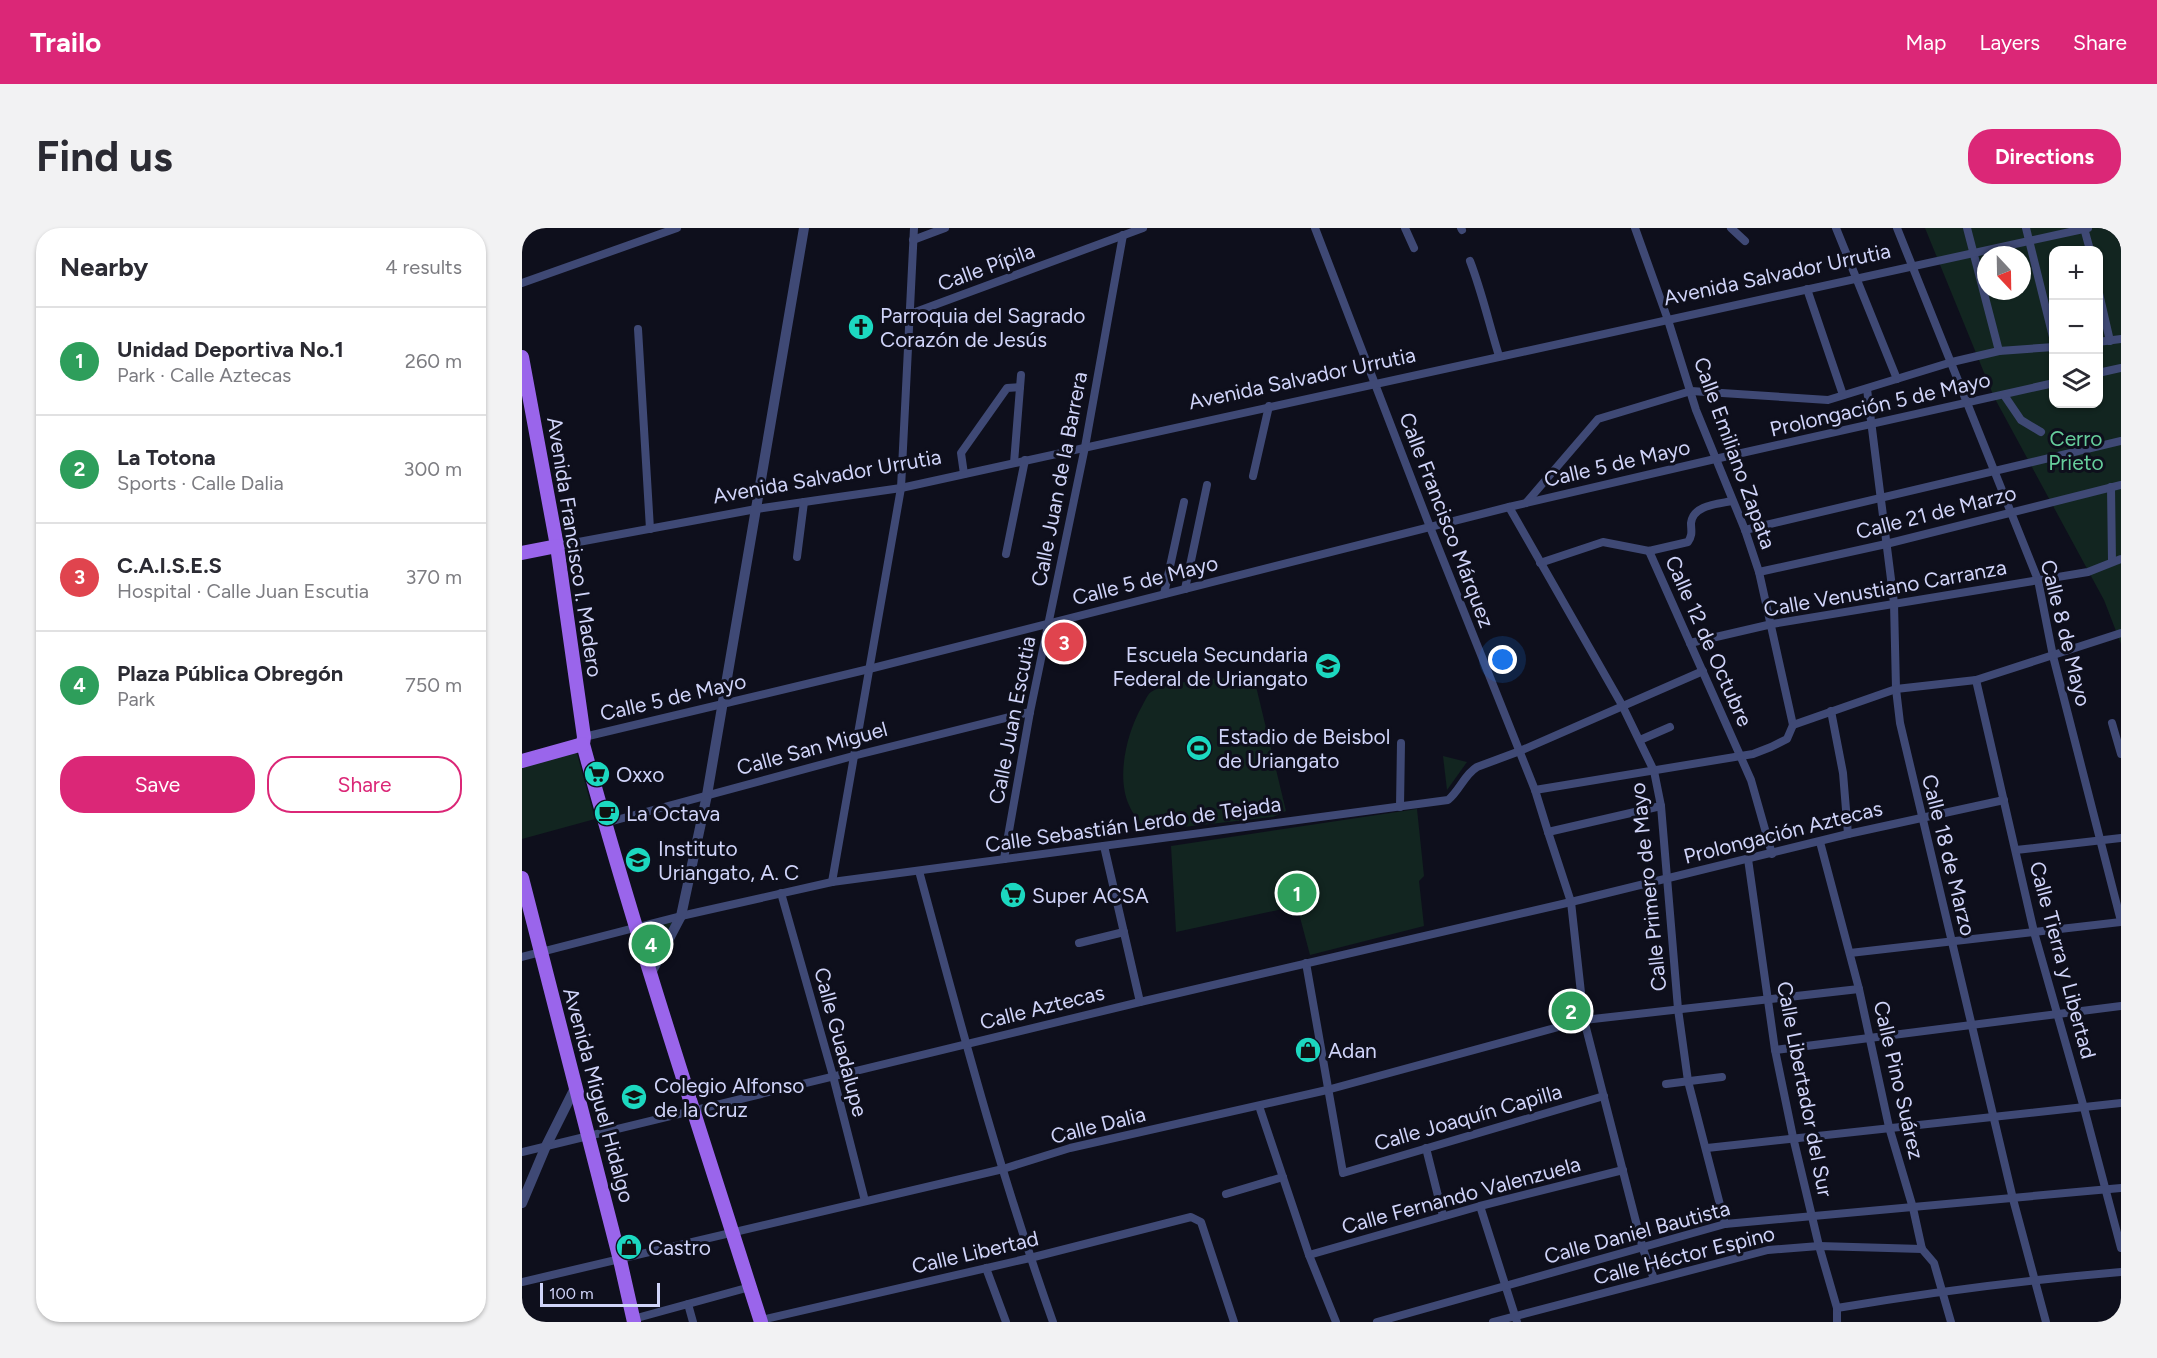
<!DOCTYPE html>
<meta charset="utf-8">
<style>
body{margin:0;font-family:Figtree,sans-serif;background:#f2f2f3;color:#2b2b33}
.controls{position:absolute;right:18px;top:18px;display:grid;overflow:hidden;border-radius:12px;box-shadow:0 2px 4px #0004}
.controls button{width:54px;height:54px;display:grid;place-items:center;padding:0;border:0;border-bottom:2px solid #e1e1e2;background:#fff;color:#2b2b33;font:30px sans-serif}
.compass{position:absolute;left:1455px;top:18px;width:54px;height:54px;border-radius:50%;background:#fff;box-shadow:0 2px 4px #0004;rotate:158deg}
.scale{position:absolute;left:18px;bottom:15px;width:120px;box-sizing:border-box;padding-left:6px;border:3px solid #d0d4f9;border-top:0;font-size:16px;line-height:21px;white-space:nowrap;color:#d0d4f9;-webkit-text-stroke:4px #0e0f1c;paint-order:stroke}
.you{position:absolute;left:981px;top:432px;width:21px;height:21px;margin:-15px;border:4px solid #fff;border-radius:50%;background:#1a73e8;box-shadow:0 0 0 9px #1a73e833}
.badge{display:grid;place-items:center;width:39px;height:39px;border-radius:50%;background:#db2777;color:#fff;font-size:20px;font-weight:700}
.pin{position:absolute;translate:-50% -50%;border:3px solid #fff;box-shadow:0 2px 6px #0006}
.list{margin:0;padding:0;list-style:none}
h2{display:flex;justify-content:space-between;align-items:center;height:78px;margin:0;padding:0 24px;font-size:26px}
h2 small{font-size:20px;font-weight:400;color:#7c7c81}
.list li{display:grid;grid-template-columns:39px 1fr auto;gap:18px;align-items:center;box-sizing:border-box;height:108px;padding:0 24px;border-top:2px solid #e1e1e2}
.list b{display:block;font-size:22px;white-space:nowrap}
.list p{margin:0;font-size:20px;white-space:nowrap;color:#7c7c81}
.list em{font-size:20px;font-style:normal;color:#7c7c81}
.actions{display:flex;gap:12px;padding:18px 24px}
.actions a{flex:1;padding:14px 0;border:2px solid #db2777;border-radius:24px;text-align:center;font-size:21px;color:#db2777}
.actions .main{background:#db2777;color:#fff}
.icon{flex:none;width:33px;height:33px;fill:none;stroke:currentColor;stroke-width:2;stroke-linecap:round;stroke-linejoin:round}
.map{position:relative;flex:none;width:1599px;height:1094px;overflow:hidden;border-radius:24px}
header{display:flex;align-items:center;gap:36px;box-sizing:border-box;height:84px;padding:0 30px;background:#db2777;color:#fff}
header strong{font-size:28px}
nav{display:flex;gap:33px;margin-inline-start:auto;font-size:21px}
.intro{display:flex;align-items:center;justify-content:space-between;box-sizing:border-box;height:144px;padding:0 36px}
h1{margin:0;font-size:42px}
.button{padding:15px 27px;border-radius:24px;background:#db2777;color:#fff;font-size:21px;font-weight:700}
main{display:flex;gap:36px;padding:0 36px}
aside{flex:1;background:#fff;border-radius:24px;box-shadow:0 2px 4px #0004}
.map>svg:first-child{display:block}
.green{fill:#122520;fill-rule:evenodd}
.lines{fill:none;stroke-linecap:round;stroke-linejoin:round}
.minor{stroke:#3f4975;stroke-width:8}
.tertiary{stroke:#3f4975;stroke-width:10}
.primary{stroke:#9a65eb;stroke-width:14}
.labels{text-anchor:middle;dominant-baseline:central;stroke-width:6;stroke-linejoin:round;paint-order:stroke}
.street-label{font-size:21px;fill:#d0d4f9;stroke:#0e0f1c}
.poi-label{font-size:21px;fill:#d0d4f9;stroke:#0e0f1c;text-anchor:start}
.park-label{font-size:21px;fill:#66ce9c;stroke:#0e0f1c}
</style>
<header>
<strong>Trailo</strong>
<nav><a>Map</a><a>Layers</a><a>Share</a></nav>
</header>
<div class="intro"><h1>Find us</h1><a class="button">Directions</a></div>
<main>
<aside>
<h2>Nearby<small>4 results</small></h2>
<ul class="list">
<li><span class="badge" style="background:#2e9e5b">1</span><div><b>Unidad Deportiva No.1</b><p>Park · Calle Aztecas</p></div><em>260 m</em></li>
<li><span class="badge" style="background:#2e9e5b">2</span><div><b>La Totona</b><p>Sports · Calle Dalia</p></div><em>300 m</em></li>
<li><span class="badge" style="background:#e0444e">3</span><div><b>C.A.I.S.E.S</b><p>Hospital · Calle Juan Escutia</p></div><em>370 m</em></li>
<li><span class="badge" style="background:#2e9e5b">4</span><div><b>Plaza Pública Obregón</b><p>Park</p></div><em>750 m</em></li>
</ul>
<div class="actions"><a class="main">Save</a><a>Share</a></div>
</aside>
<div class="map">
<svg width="1599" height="1094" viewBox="0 0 1599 1094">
<rect width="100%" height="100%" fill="#0e0f1c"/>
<g class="green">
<path d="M 1403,0 L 1599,0 L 1599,416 L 1582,372 L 1472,169 ZM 1532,22 L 1576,22 L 1576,176 L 1532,176 ZM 1464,27 L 1500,27 L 1500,63 L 1464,63 Z"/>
<path d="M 715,449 L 732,450 L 764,583 L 751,589 L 626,603 C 619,595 611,587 607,577 C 594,549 605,505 619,480 C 622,475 625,467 629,464 C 646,453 694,450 715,449 Z"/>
<path d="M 54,522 L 73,591 L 0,611 L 0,537 Z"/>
<path d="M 921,528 L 945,534 L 925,562 Z"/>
<path d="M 895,581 L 902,648 L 897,653 L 902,698 L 788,727 L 775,678 L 654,704 L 649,618 Z"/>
<path d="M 146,694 L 151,695 L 126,730 L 119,702 Z"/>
</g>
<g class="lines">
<g class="minor">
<path d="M 793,0 L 908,299 L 1013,562 L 1026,604 L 1049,674 L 1062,792 L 1121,1021 L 1132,1051"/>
<path d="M 883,0 L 892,20"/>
<path d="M 939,0 L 940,2"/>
<path d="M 1113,0 L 1146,92 L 1174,182 L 1223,302 L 1237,344 L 1271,497"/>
<path d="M 1209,0 L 1223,13"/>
<path d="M 1314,0 L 1375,151"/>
<path d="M 1375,0 L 1516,352 L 1531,428 L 1599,693"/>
<path d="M 1445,0 L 1477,123"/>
<path d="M 1504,0 L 1532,113"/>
<path d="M 1562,0 L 1568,22"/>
<path d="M 391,12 L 423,0"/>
<path d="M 948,33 C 960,64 967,96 977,128"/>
<path d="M 0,55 L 155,0"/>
<path d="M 1285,61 L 1321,167"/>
<path d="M 1576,61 L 1588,113"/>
<path d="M 388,86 L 621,0"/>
<path d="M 116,101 L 128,301"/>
<path d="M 1576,114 L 1599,111"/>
<path d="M 1576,145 L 1599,140"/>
<path d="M 1345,161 L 1372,375 L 1374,461 L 1378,495 L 1491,971 L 1524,1094"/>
<path d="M 1482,167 L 1499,192 L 1519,204"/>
<path d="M 492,235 L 499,147"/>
<path d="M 442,246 L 439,225 L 485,160 L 498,159"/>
<path d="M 731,248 L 747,178"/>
<path d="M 1589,259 L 1590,333"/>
<path d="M 1004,275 L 1076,191 L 1169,163 L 1306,172 L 1430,134 L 1477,123 L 1532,119"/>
<path d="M 987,279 L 1100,477 L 1132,543 L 1139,578 L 1156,781 L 1166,853 L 1203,996"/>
<path d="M 1223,302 L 1599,213"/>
<path d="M 35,318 L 234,281 L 379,260 L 1566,0"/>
<path d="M 1127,323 L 1229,552 L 1250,626"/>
<path d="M 484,326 L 503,232"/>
<path d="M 275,329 L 282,274"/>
<path d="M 1018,335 L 1081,314 L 1127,323 L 1166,314 C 1171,306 1169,303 1169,295 C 1171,277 1196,276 1210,273"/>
<path d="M 1237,344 L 1364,316 L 1599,257"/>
<path d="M 663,361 L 685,257"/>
<path d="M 642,366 L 662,274"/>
<path d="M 1168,415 L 1250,396 L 1566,344 L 1599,331"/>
<path d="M 1454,452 L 1512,704 L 1562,880 L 1599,1020"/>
<path d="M 1309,483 L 1321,545 L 1326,606"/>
<path d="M 1590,495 L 1599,526"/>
<path d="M 62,509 L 347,441 L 987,279 L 1193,231 L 1532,155"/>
<path d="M 1118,512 L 1148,499"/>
<path d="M 1013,562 L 1231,526 L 1249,519 L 1265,511 L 1271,497 L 1374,461 L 1454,452 L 1599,405"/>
<path d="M 878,579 L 879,515"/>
<path d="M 83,595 L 331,528 L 508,484"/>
<path d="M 1026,604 L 1139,578"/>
<path d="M 1298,614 L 1337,761 L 1367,899 L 1391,980 L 1400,1021 L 1412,1035 L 1429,1094"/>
<path d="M 582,618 L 618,774"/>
<path d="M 1494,622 L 1599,610"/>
<path d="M 482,631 L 508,484 L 563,219 L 601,7"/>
<path d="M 1226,631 L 1253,822 L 1271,909 L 1297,1018 L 1315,1080 L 1315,1094"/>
<path d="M 397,643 C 438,794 478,946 531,1094"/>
<path d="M 310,654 L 379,260 L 392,0"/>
<path d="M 259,665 L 311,848 L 343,973"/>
<path d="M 557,715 L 602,704"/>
<path d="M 1328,725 L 1599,694"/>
<path d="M 0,729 L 159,688 L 310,654 L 926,572 C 938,562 942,547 955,539 L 998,523 L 1181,443"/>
<path d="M 784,735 L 821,945 L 1082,868"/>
<path d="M 1253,822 L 1599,778"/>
<path d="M 1144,856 L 1200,849"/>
<path d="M 737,878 L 787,1027 L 814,1094"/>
<path d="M 904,920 L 921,988"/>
<path d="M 1185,920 L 1599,875"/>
<path d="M 0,924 L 618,774 L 1049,674 L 1326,606 L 1482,572"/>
<path d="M 704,966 L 761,949"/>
<path d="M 958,978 L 995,1094"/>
<path d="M 787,1027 L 958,978 L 1101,942"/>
<path d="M 464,1040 L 484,1094"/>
<path d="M 0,1054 L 481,941 L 548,920 L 805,862 L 1062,792 L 1337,761"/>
<path d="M 166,1076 L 171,1094"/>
<path d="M 1315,1080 C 1409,1064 1503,1052 1599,1044"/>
<path d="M 111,1091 L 228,1059"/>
<path d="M 239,1092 L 508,1030 L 669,989 L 679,994 L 712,1094"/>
<path d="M 855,1094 L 1203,996 L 1599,960"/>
<path d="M 971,1094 L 1246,1022 L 1297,1018 L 1400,1021"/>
</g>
<g class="tertiary">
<path d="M 129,745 L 159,688 L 185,567 L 282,0"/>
<path d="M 0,975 L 24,918 L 53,860"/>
</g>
<g class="primary">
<path d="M 0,129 L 35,318 L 62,509 L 61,516 C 114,710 178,902 239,1094"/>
<path d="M 0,325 L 35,318"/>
<path d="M 0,533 L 61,516"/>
<path d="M 0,650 L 98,1032 L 112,1094"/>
</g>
</g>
<defs>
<g id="church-disc" transform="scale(1.35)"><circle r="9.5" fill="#1cd8c0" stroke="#0e0f1c"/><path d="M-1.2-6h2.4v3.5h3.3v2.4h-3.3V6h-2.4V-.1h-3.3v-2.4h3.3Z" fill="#111"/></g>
<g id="school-disc" transform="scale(1.35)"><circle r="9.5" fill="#1cd8c0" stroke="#0e0f1c"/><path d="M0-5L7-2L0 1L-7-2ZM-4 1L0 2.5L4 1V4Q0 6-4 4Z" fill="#111"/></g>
<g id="stadium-disc" transform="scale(1.35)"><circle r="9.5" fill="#1cd8c0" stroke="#0e0f1c"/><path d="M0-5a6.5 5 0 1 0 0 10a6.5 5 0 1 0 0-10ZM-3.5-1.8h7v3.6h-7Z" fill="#111"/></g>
<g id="supermarket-disc" transform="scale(1.35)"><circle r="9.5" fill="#1cd8c0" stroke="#0e0f1c"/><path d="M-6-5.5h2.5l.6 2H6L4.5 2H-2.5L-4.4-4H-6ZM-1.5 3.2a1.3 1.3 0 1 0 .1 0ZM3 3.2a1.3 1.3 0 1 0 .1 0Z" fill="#111"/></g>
<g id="cafe-disc" transform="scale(1.35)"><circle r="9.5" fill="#1cd8c0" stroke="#0e0f1c"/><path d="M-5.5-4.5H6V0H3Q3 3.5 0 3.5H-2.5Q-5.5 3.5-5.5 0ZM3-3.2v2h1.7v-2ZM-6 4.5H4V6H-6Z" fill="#111"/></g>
<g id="university-disc" transform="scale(1.35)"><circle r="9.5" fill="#1cd8c0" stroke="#0e0f1c"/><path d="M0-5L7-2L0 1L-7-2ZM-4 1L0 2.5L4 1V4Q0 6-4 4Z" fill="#111"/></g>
<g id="shop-disc" transform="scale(1.35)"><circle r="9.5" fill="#1cd8c0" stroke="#0e0f1c"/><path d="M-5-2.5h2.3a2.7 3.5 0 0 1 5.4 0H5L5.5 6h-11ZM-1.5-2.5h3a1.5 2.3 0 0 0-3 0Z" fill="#111"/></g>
</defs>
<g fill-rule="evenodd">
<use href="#church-disc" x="339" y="99"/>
<use href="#school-disc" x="806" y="438"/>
<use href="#stadium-disc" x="677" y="520"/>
<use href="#supermarket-disc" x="75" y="546"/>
<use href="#cafe-disc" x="85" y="585"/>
<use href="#university-disc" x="116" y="632"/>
<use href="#supermarket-disc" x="491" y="667"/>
<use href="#shop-disc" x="786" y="822"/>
<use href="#school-disc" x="112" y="869"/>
<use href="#shop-disc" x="107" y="1019"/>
</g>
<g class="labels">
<g class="street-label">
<text transform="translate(464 39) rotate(-20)">Calle Pípila</text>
<text transform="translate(1255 46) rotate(-12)">Avenida Salvador Urrutia</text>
<text transform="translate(780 150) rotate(-12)">Avenida Salvador Urrutia</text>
<text transform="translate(1358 176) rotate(-13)">Prolongación 5 de Mayo</text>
<text transform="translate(1213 225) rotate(70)">Calle Emiliano Zapata</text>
<text transform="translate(1095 235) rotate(-13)">Calle 5 de Mayo</text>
<text transform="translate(305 248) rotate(-10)">Avenida Salvador Urrutia</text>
<text transform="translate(537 251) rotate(-79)">Calle Juan de la Barrera</text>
<text transform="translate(1414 284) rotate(-14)">Calle 21 de Marzo</text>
<text transform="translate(925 292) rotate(69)">Calle Francisco Márquez</text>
<text transform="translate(53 319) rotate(81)">Avenida Francisco I. Madero</text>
<text transform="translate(623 352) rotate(-14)">Calle 5 de Mayo</text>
<text transform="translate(1363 360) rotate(-10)">Calle Venustiano Carranza</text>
<text transform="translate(1544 405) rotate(76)">Calle 8 de Mayo</text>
<text transform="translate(1187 413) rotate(66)">Calle 12 de Octubre</text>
<text transform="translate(151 469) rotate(-13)">Calle 5 de Mayo</text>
<text transform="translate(490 492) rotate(-79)">Calle Juan Escutia</text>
<text transform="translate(290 520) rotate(-15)">Calle San Miguel</text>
<text transform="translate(611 596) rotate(-8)">Calle Sebastián Lerdo de Tejada</text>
<text transform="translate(1261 604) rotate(-14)">Prolongación Aztecas</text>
<text transform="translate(1427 627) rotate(76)">Calle 18 de Marzo</text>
<text transform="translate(1126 659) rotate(-96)">Calle Primero de Mayo</text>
<text transform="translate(1541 732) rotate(75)">Calle Tierra y Libertad</text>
<text transform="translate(520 779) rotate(-14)">Calle Aztecas</text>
<text transform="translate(319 814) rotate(75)">Calle Guadalupe</text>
<text transform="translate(1377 852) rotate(77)">Calle Pino Suárez</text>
<text transform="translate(1283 861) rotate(79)">Calle Libertador del Sur</text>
<text transform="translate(77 867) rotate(75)">Avenida Miguel Hidalgo</text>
<text transform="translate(946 889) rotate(-16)">Calle Joaquín Capilla</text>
<text transform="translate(576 897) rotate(-14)">Calle Dalia</text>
<text transform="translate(939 967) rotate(-15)">Calle Fernando Valenzuela</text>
<text transform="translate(1115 1004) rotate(-15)">Calle Daniel Bautista</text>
<text transform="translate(453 1024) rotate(-13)">Calle Libertad</text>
<text transform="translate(1162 1027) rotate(-14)">Calle Héctor Espino</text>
</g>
<g class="poi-label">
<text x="358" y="87">Parroquia del Sagrado<tspan x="358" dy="24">Corazón de Jesús</tspan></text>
<text x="786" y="426" text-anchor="end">Escuela Secundaria<tspan x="786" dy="24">Federal de Uriangato</tspan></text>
<text x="696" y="508">Estadio de Beisbol<tspan x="696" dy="24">de Uriangato</tspan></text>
<text x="94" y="546">Oxxo</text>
<text x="104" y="585">La Octava</text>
<text x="136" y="620">Instituto<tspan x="136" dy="24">Uriangato, A. C</tspan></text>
<text x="510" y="667">Super ACSA</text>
<text x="806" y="822">Adan</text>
<text x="132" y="857">Colegio Alfonso<tspan x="132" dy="24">de la Cruz</tspan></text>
<text x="126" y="1019">Castro</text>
</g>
<g class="park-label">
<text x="1554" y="210">Cerro<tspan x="1554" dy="24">Prieto</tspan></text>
</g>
</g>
</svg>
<div class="controls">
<button>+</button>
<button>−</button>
<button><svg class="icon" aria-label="layers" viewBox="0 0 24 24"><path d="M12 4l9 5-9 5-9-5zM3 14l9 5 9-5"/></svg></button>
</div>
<svg class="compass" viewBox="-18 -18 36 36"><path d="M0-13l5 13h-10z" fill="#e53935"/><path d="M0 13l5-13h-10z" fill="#7c7c81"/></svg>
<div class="scale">100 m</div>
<div class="you"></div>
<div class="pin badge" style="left:775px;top:665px;background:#2e9e5b">1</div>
<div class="pin badge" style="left:1049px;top:783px;background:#2e9e5b">2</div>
<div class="pin badge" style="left:542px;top:414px;background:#e0444e">3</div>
<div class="pin badge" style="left:129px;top:716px;background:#2e9e5b">4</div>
</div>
</main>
